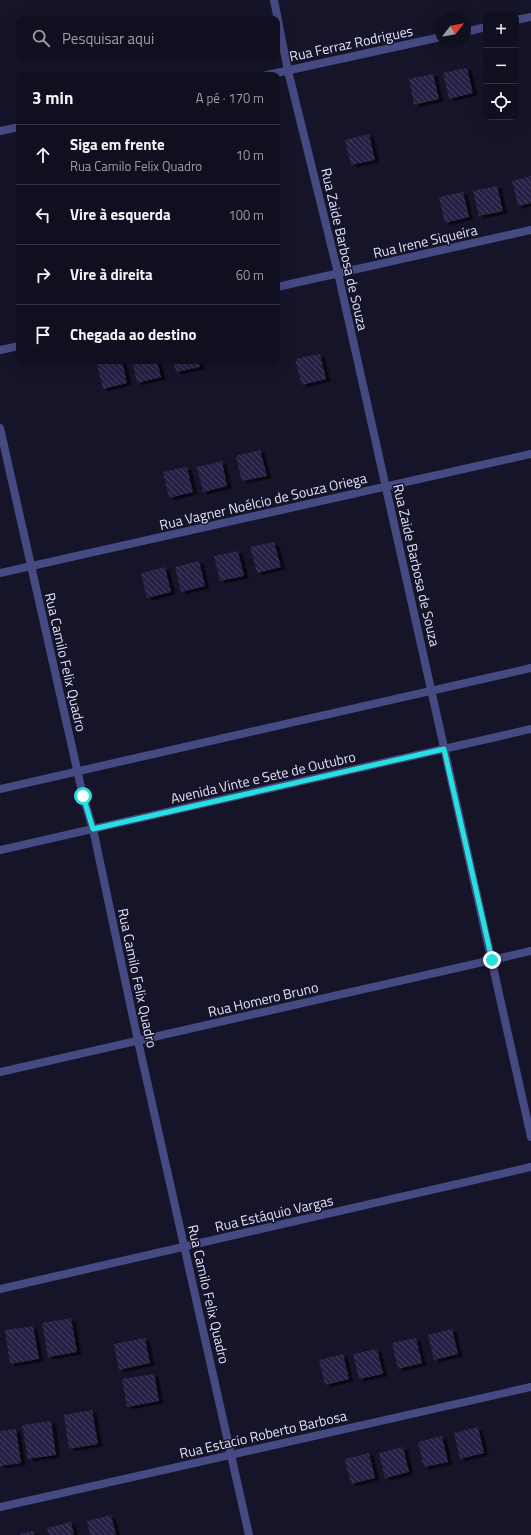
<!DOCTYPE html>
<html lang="pt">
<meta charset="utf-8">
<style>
body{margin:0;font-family:"Titillium Web",sans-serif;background:#1e1d2c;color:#f1f3f6}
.controls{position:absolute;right:12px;top:12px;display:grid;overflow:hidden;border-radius:8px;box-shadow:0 4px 16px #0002}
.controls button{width:36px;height:36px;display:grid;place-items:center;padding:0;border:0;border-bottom:1px solid #302f3d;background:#100f1f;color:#f1f3f6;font:20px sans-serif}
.compass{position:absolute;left:435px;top:12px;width:36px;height:36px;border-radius:50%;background:#100f1f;box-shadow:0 4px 16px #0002;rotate:59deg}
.stop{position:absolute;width:12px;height:12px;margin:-9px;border:3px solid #25e2e0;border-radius:50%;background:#fff}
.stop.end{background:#25e2e0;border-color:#fff;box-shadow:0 1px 4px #0008}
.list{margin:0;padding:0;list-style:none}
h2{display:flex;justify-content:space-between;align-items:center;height:52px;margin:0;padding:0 16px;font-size:17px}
h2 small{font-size:13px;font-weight:400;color:#9c9ca4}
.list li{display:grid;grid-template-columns:26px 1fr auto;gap:12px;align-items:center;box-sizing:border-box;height:60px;padding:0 16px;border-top:1px solid #302f3d}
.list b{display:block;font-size:15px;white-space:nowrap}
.list p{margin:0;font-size:13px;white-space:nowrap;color:#9c9ca4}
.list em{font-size:13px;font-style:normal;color:#9c9ca4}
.icon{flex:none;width:22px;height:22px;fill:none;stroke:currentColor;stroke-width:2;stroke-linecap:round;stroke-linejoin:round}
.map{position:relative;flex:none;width:531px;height:1535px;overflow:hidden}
.search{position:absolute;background:#100f1f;box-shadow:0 4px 16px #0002;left:16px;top:16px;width:264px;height:44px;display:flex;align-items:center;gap:10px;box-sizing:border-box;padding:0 14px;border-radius:8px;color:#9c9ca4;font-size:15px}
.panel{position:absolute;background:#100f1f;box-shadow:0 4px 16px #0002;left:16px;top:72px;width:264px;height:292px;border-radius:8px}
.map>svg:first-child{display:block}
.building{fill:url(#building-back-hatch);filter:url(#shadow)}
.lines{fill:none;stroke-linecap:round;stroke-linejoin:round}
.street{stroke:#464a82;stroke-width:8}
.route{stroke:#25e2e0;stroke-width:5}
.labels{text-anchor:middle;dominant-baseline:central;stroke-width:3;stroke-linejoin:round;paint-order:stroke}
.street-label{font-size:14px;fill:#e0e0fb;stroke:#161429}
</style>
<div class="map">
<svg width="531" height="1535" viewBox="0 0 531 1535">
<defs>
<pattern id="building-back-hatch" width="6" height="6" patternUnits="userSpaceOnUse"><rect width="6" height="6" fill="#262347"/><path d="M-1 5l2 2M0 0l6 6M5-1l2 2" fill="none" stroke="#454362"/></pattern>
<filter id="shadow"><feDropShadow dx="4.5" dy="2.5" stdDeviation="0" flood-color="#0009"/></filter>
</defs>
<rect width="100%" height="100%" fill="#161429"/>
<g class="building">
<path d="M 486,62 L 486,79 L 485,79 L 482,63 Z"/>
<path d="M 467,68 L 473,93 L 449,99 L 443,73 Z"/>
<path d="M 433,74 L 439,99 L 414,105 L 409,79 Z"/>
<path d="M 369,134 L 375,160 L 351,165 L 345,140 Z"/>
<path d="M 531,176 L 531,203 L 518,206 L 512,181 Z"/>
<path d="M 497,186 L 503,211 L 479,216 L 473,191 Z"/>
<path d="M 463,192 L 469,217 L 445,223 L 439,197 Z"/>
<path d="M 320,354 L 326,379 L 302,385 L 295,359 Z"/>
<path d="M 108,361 L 122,361 L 127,383 L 103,389 L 97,364 Z"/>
<path d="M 132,361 L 157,361 L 161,377 L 137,383 Z"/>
<path d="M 173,361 L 198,361 L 200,367 L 176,372 Z"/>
<path d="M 260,450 L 267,476 L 242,481 L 236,456 Z"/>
<path d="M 222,461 L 227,486 L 203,492 L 197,467 Z"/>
<path d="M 187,467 L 193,492 L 169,498 L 163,472 Z"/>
<path d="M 274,542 L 281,567 L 257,573 L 250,547 Z"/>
<path d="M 238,551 L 244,576 L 220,581 L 214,556 Z"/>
<path d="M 199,561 L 205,586 L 181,592 L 175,567 Z"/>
<path d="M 165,567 L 171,592 L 147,598 L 141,573 Z"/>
<path d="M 71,1318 L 77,1352 L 48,1357 L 42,1323 Z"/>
<path d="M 33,1326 L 39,1359 L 10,1364 L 5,1330 Z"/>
<path d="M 452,1329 L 458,1354 L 434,1360 L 428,1335 Z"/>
<path d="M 145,1338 L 150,1363 L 119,1370 L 114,1344 Z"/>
<path d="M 416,1338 L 422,1363 L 398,1369 L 392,1343 Z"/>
<path d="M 377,1349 L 383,1374 L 359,1379 L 353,1354 Z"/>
<path d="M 343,1354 L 349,1379 L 325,1385 L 319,1360 Z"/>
<path d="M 154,1374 L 159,1401 L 127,1407 L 122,1379 Z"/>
<path d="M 92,1410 L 98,1444 L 69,1449 L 64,1415 Z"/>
<path d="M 51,1421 L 56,1455 L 28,1459 L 22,1425 Z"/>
<path d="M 478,1427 L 484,1453 L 460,1459 L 454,1433 Z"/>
<path d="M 16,1429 L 21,1463 L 0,1466 L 0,1431 Z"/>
<path d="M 442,1436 L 448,1462 L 424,1467 L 418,1442 Z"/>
<path d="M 403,1447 L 409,1472 L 385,1478 L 379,1453 Z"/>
<path d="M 369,1453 L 375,1478 L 351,1484 L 345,1459 Z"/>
<path d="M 111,1515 L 116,1535 L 90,1535 L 87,1521 Z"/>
<path d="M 71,1522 L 74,1535 L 49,1535 L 47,1528 Z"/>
<path d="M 33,1531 L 34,1535 L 20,1535 L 20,1534 Z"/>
</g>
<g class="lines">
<g class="street">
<path d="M 274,0 L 288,71 L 338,273 L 531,1137"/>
<path d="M 516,20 L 531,17"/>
<path d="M 465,32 L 486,27"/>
<path d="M 267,75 L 441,37"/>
<path d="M 0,131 L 19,127"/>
<path d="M 277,287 L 531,230"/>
<path d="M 0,350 L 19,346"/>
<path d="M 0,428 L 83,796 L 93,829 L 138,1041 L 249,1535"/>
<path d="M 0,573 L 531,454"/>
<path d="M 0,789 L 531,668"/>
<path d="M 0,850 L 531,729"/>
<path d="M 0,1072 L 531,951"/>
<path d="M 0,1289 L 531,1167"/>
<path d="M 0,1507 L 531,1387"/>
</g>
</g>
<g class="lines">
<path class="route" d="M 83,796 L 93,829 L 444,749 L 492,960"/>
</g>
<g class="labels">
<g class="street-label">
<text transform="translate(351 43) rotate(-12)">Rua Ferraz Rodrigues</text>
<text transform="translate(425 241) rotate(-13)">Rua Irene Siqueira</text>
<text transform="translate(345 249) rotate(77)">Rua Zaide Barbosa de Souza</text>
<text transform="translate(263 501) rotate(-13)">Rua Vagner Noélcio de Souza Oriega</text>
<text transform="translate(417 565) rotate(77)">Rua Zaide Barbosa de Souza</text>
<text transform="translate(66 662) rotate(77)">Rua Camilo Felix Quadro</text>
<text transform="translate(263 777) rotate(-13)">Avenida Vinte e Sete de Outubro</text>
<text transform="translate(138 978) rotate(78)">Rua Camilo Felix Quadro</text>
<text transform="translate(263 999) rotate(-13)">Rua Homero Bruno</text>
<text transform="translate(274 1213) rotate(-13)">Rua Estáquio Vargas</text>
<text transform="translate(209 1294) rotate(77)">Rua Camilo Felix Quadro</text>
<text transform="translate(263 1434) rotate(-13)">Rua Estacio Roberto Barbosa</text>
</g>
</g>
</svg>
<div class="controls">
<button>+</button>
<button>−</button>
<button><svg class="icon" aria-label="locate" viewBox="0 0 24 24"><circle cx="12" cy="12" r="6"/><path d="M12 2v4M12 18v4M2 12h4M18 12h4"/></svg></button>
</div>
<svg class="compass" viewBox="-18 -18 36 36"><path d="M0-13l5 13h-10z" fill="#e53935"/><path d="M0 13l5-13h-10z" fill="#9c9ca4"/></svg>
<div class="stop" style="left:83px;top:796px"></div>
<div class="stop end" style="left:492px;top:960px"></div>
<div class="search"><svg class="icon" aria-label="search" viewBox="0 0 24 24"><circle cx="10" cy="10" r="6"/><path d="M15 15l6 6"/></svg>Pesquisar aqui</div>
<section class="panel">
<h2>3 min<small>A pé · 170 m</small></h2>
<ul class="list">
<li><svg class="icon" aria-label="ahead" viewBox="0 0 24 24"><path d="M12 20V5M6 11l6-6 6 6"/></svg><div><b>Siga em frente</b><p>Rua Camilo Felix Quadro</p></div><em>10 m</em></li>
<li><svg class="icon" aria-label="left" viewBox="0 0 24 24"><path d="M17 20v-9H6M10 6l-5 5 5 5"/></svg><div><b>Vire à esquerda</b></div><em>100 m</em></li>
<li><svg class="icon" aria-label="right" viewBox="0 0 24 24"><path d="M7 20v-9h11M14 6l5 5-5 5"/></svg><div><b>Vire à direita</b></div><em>60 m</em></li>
<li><svg class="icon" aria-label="arrive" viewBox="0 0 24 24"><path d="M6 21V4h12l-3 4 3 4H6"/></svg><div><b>Chegada ao destino</b></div></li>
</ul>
</section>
</div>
